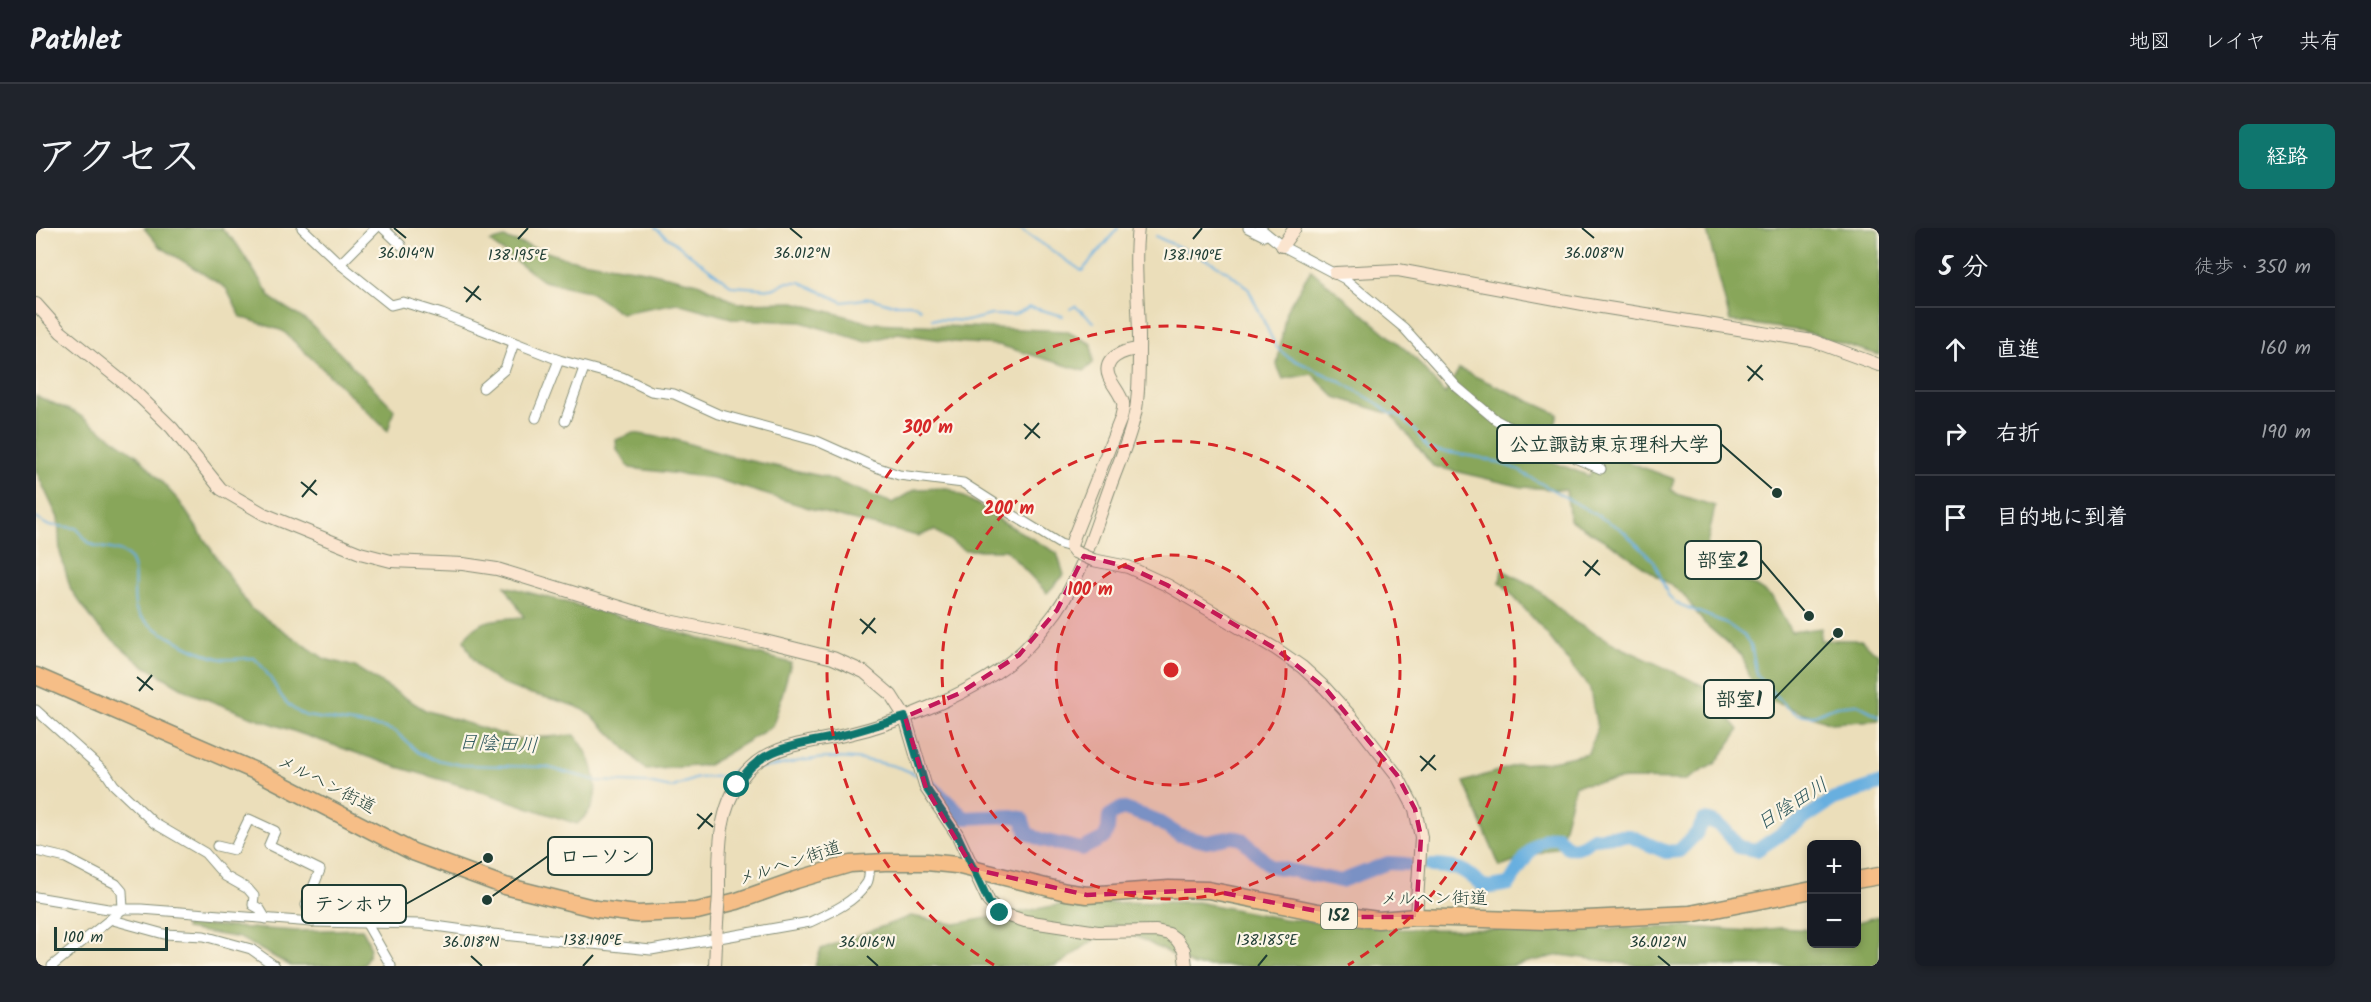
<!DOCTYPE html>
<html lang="ja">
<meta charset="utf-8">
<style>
body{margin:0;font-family:Kalam,"Klee One",sans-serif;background:#20242c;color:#f1f3f6}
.controls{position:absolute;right:18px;bottom:18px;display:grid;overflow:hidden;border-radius:9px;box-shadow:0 3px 9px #0003}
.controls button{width:54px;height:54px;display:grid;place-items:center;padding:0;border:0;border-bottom:2px solid #363941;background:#171b24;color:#f1f3f6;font:30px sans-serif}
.scale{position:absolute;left:18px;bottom:15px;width:114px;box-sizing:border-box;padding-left:6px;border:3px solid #1f3d34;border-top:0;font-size:16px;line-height:21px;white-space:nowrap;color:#1f3d34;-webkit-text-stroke:4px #fcf5e5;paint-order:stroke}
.stop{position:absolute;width:18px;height:18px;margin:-14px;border:4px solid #0f766e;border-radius:50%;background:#fff}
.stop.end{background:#0f766e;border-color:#fff;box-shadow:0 2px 6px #0008}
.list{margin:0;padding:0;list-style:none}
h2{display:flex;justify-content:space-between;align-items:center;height:78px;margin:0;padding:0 24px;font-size:26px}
h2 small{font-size:20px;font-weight:400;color:#9ea1a6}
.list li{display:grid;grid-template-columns:39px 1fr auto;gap:18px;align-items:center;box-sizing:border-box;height:84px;padding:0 24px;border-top:2px solid #363941}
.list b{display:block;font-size:22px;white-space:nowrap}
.list em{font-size:20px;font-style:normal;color:#9ea1a6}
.icon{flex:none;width:33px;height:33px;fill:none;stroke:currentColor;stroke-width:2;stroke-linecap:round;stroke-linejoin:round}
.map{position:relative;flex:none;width:1843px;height:738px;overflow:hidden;border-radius:9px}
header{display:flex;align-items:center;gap:36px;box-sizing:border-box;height:84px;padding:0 30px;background:#171b24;border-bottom:2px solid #363941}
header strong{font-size:28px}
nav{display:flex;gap:33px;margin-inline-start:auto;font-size:21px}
.intro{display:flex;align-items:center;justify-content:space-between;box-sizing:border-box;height:144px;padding:0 36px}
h1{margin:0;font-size:42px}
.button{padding:15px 27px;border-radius:9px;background:#0f766e;color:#fff;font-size:21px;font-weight:700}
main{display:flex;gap:36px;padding:0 36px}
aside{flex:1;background:#171b24;border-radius:9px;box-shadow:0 3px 9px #0003}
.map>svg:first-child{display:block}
.forest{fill:#88a65a;stroke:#547247;stroke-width:1.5}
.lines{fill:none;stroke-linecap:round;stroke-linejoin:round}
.stream{stroke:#68afdf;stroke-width:2}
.river{stroke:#68afdf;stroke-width:14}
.street-casing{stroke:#858e77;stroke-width:11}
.secondary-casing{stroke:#858e77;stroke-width:14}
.highway-casing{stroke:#858e77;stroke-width:19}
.street{stroke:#fff;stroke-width:9}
.secondary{stroke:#fbe5cf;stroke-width:12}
.highway{stroke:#f6be87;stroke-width:16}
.secondary-bridge-casing{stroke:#858e77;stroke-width:14;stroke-linecap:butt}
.secondary-bridge{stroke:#fbe5cf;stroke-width:12}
.route{stroke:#0f766e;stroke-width:8}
.marked{fill:#c2185b;fill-opacity:0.2;stroke:#c2185b;stroke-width:4.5;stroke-dasharray:12 8;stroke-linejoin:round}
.ticks{fill:none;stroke:#1f3d34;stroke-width:2}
.ring{fill:none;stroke:#d62828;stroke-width:3;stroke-dasharray:10 8}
.labels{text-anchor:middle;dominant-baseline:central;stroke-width:4.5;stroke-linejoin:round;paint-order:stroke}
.shield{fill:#fcf5e5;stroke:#617469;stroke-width:1.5}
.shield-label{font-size:16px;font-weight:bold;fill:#1f3d34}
.street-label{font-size:18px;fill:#1f3d34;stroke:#fcf5e5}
.water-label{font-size:20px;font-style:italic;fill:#315a5f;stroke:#fcf5e5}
.ticks-label{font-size:15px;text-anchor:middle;fill:#1f3d34;stroke:#fcf5e5;stroke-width:4.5;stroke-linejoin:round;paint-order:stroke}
.centre{fill:#d62828;stroke:#fcf5e5;stroke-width:3}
.ring-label{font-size:18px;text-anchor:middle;font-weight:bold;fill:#d62828;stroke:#fcf5e5;stroke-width:4.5;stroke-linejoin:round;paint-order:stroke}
.leader{fill:none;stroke:#1f3d34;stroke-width:2}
.callout-dot{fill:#1f3d34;stroke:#fcf5e5;stroke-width:2}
.callout{fill:#fcf5e5;stroke:#1f3d34;stroke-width:2}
.callout-label{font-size:20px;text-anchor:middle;font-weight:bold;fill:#1f3d34}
</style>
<header>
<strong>Pathlet</strong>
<nav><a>地図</a><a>レイヤ</a><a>共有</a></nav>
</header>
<div class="intro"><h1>アクセス</h1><a class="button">経路</a></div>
<main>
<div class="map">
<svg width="1843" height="738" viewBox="0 0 1843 738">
<rect width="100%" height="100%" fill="#fcf5e5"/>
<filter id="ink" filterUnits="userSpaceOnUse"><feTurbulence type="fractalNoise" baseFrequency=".0167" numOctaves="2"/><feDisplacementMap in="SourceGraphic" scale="12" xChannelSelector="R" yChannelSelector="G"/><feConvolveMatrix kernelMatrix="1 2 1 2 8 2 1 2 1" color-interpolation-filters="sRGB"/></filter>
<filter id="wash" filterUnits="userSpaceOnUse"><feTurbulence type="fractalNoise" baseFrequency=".008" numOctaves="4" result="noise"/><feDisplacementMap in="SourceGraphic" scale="24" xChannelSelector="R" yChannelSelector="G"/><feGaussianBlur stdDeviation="1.35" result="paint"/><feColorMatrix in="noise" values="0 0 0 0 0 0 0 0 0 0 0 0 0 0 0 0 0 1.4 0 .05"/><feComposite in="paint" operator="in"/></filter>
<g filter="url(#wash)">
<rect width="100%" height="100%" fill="#ebdeba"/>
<g class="forest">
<path d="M 108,0 L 185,0 L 200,15 L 236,71 L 274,95 L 358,181 L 352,203 L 247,103 L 205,89 L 190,60 L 123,18 Z"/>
<path d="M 1649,0 L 1838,0 L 1843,3 L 1843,127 L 1766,103 L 1694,93 L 1671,3 Z"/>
<path d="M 468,10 L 532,31 L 604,42 L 662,55 L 701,75 L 758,74 L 835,95 L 1030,103 L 1056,116 L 1057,135 L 1048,143 L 963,117 L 918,114 L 862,105 L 831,114 L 765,94 L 699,91 L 641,75 L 585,85 L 552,63 L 507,53 L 454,14 Z"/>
<path d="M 1275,42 L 1377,128 L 1409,166 L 1423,141 L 1522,186 L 1509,231 L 1553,248 L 1570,206 L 1598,215 L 1592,234 L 1638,251 L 1635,262 L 1643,267 L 1679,278 L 1665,346 L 1716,356 L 1736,369 L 1755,404 L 1785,400 L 1784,412 L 1826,412 L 1837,423 L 1843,426 L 1843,492 L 1795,495 L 1721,468 L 1706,428 L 1668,395 L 1647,366 L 1578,318 L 1534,292 L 1530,262 L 1486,259 L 1397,238 L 1355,186 L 1299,169 L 1276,146 L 1247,151 L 1241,137 L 1250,83 Z"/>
<path d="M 0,168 L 40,185 L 102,228 L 143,273 L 214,380 L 289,431 L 319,439 L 389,482 L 481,511 L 538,507 C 555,524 567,560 554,582 C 551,587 545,592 541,596 L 441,562 L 355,537 L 214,488 L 155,465 L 105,436 L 62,399 L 35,362 L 24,324 L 22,290 L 0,243 Z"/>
<path d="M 597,205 L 640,212 L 697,229 L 789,249 L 856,275 L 880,261 L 912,260 L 944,278 L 962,291 L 1021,325 L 1028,347 L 1011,365 L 970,322 L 928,322 L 898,302 L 882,308 L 799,288 L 677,250 L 594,240 L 581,222 L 580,212 Z"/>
<path d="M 1466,342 L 1497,358 L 1540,395 L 1582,418 L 1668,458 L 1703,502 L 1680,535 L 1650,552 L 1590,551 L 1539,557 L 1523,618 L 1464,639 L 1428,554 L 1483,536 L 1511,534 L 1552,525 L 1561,500 L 1554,461 L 1507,401 L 1464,354 Z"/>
<path d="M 469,358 L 755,435 L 737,498 L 672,537 L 610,542 C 598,530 558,486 546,481 C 499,461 449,469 428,412 C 441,389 465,391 488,389 Z"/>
<path d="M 1161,674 L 1248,691 L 1366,701 L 1514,702 L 1654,699 L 1713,703 L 1744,700 L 1775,702 L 1776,716 L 1820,716 L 1821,694 L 1843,688 L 1843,738 L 1609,738 L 1524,727 L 1475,738 L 1158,738 L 1078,697 L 1027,734 L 1019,738 L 779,738 L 785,721 L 875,688 L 919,696 L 1033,675 Z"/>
<path d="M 150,696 L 261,703 L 326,701 C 335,716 337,722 327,738 L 255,738 L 204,710 L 149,701 Z"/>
</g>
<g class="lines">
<g class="stream">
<path d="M 619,0 L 696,58 L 736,61 L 752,54 L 764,54 L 807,74 L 834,70 L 854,76 L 878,76 L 884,81"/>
<path d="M 983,0 L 1046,43 L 1082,0"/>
<path d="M 1119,8 L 1176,34 L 1193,45 L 1212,60 L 1240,119 L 1252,129 L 1305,154 L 1341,175 L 1355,186 L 1360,186 L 1379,202 L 1392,221 L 1446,230 L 1478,240 L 1585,301 L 1618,333 L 1632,367 L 1640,375 L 1690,395 L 1708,408 L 1715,417 L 1721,447 L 1750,479 L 1761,486 L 1776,488 L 1800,478 L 1821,476 L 1843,488"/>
<path d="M 1034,81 L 1039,78 L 1058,94"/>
<path d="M 896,91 L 931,93 L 955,87 L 977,87 L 994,79 L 1027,88"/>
<path d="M 0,290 L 11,297 L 40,300 C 45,304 49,313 55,316 C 67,322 86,319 94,331 C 103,345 95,365 100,381 C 106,399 166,427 186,431 C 196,432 208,430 218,430 C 242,451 239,475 270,488 L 349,500 L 360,504 L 382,524 L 397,531 L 425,537 L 510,539 L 562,553 L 612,555 L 635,560 L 661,550 L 689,548 L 699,541 L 706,541"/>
<path d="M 721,540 C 738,540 754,534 771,532 C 801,527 854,532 880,547"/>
</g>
<g class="river">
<path d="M 897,560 L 929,590 L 976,588 L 986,590 L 991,605 L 1006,612 L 1046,621 L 1068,610 L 1072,601 L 1073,588 L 1086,580 L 1118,591 L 1143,607 L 1171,614 L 1196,609 L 1206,611 L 1234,638 L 1305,653 L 1352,635 L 1370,636"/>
<path d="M 1395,638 C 1425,639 1426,640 1447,658 L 1455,659 L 1473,656 C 1486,637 1496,610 1521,608 L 1531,619 L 1537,620 L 1547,617 L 1558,610 L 1576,608 L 1594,608 L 1630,624 L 1643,623 L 1660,606 L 1668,592 C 1684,593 1694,607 1702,619 L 1721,622 L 1798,571 L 1843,556"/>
</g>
</g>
</g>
<g filter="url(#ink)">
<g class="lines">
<g class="street-casing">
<g id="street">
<path d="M 266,0 L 304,36 L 355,77 L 367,74 L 406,86 L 523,132 L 586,149 L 615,163 L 638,166 L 682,186 L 781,213 L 837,238 L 863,247 L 927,255 L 977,287 L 1024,316 L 1035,319"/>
<path d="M 347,0 L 365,17"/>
<path d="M 1212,0 L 1228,8"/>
<path d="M 1224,0 L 1246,18 L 1309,51 L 1368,100 L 1421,159 L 1460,192 L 1501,214 L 1565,241"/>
<path d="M 304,36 L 340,0"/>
<path d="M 447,160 L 469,141 L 478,115"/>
<path d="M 500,190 L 523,132"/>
<path d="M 529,193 L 548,140"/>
<path d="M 0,482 L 70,545 L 78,557 L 118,595 L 169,625 L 189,648 L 212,661 L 218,668 L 217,677 L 224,681 L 230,691"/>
<path d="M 181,618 L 198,622 L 213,591 L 239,603 L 233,617 L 284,642 L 270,677 L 276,694"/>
<path d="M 0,623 L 30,630 L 80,656 L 86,663 L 87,681 L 16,738"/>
<path d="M 0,669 L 72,681 L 105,681 L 276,694 L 385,696 L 457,706 L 615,722 L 774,694 C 794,685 819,674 831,655 C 834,650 833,641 834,635"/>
<path d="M 77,692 L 128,706 L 168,708 L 215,721 L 239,738"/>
<path d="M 331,696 L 355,738"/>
</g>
</g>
<g class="secondary-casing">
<g id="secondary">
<path d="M 1246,18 L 1259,0"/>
<path d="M 1299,45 L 1362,42 L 1547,76 L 1777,113 L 1843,137"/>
<path d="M 0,76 L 25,104 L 98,163 L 136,200 L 185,261 L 228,286 L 324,325 L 355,333 L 427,336 L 461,341 L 623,391 L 725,412 L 797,430 L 828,444 L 855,467 L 869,489 L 890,560 L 921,606 L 953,674 L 964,685 L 989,693 L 1062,704 L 1120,703 L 1133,706 L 1141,712 L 1148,722 L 1150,738"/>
<path d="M 1039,324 L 1035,319 L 1037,311 L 1085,190 C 1086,185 1088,179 1087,175 C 1085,166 1077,158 1073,149 C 1065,130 1089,122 1103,121"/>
<path d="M 1057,332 L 1092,339 L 1131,357 L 1240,421 L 1266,439 L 1289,460 L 1317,491 L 1361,547 L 1379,581 L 1385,609 L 1380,689"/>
<path d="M 683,666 C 683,625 681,583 707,548 C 731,516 773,515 809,507 C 865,494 942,464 985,425 C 998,413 1009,398 1020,384 C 1046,347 1059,300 1074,259 C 1083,234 1095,208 1100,181 C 1103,163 1103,141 1103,122 C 1104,81 1097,41 1102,0"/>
<path d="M 679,738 L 681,694"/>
</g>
</g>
<g class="highway-casing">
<g id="highway">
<path d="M 0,448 L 226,546 L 377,624 L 469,658 L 561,681 L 601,686 L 661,683 L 701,673 L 760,652 L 814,636 L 849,634 L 891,634 L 920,637 L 1030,664 L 1051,667 L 1133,661 L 1172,662 L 1282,684 L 1342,692 L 1380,689 L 1510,693 L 1654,686 L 1776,662"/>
<path d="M 1820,652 L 1843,648"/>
</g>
</g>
<use href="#street" class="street"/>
<use href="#secondary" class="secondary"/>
<use href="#highway" class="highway"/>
<g class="secondary-bridge-casing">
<g id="secondary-bridge">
<path d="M 1039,324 L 1057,332"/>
<path d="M 681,694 L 683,666"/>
</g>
</g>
<use href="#secondary-bridge" class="secondary-bridge"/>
</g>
</g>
<g class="lines" filter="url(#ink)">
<path class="route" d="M 701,557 C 727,514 768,517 811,506 C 830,501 850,494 869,489 L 890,560 L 921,606 L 953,674 L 964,685"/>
</g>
<path class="marked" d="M 1048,328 L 1092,339 L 1131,357 L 1240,421 L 1289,460 L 1361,547 L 1379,581 L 1385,609 L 1380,689 L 1312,689 L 1172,662 L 1051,667 L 937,641 L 890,560 L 869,489 L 924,465 L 983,427 L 1021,382 Z"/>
<path class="ticks" d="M 358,0 L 370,10M 754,0 L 766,10M 1546,0 L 1558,10M 482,11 L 492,0M 1157,11 L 1166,0M 428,59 L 445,72M 430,74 L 443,58M 1711,138 L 1727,152M 1712,153 L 1726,137M 988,196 L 1004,210M 989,211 L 1003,195M 265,254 L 281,267M 266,269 L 280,252M 1547,333 L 1564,347M 1549,348 L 1562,332M 824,391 L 840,405M 826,406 L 839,390M 101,449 L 117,462M 103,463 L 116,447M 1384,528 L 1400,542M 1385,543 L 1399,527M 661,586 L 677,599M 662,601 L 676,585M 435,728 L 446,738M 831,728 L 842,738M 1622,728 L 1634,738M 547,738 L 557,727M 1222,738 L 1231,727"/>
<circle cx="1135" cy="442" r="115" fill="#d62828" fill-opacity=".12"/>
<g class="ring">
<circle cx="1135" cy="442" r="115"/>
<circle cx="1135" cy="442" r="229"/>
<path d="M958 737A344 344 0 1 1 1312 737"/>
</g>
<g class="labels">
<rect class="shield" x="1285" y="675" width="36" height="26" rx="4.5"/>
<g class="shield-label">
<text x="1303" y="688">152</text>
</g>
<g class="street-label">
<text transform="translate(290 557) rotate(27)">メルヘン街道</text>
<text transform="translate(754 636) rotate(-18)">メルヘン街道</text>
<text x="1398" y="671">メルヘン街道</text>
</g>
<g class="water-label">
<text transform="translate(462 517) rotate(3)">日陰田川</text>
<text transform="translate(1757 577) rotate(-32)">日陰田川</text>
</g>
</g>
<g class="ticks-label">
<text x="370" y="30">36.014°N</text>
<text x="766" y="30">36.012°N</text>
<text x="1558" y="30">36.008°N</text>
<text x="482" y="32">138.195°E</text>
<text x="1157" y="32">138.190°E</text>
<text x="557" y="717">138.190°E</text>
<text x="1231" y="717">138.185°E</text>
<text x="435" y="719">36.018°N</text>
<text x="831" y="719">36.016°N</text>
<text x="1622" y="719">36.012°N</text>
</g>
<circle cx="1135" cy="442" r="9" class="centre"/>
<g class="ring-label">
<text x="892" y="205">300 m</text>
<text x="973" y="286">200 m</text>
<text x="1054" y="367">100 m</text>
</g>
<path class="leader" d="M1741 265L1685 216M1773 388L1725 332M1802 405L1738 471M451 672L512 628M452 630L370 676"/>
<g class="callout-dot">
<circle cx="1741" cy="265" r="6"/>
<circle cx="1773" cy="388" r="6"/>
<circle cx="1802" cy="405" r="6"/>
<circle cx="451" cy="672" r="6"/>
<circle cx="452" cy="630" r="6"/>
</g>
<g class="callout">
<rect x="1461" y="197" width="224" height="38" rx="6"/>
<rect x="1649" y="313" width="76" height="38" rx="6"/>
<rect x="1668" y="452" width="70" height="38" rx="6"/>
<rect x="512" y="609" width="104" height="38" rx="6"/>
<rect x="266" y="657" width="104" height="38" rx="6"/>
</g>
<g class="callout-label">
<text x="1573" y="223">公立諏訪東京理科大学</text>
<text x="1687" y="339">部室2</text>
<text x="1703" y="478">部室1</text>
<text x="564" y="635">ローソン</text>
<text x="318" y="683">テンホウ</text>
</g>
</svg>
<div class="controls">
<button>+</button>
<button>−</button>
</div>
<div class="scale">100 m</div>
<div class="stop" style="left:701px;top:557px"></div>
<div class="stop end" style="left:964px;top:685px"></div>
</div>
<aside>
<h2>5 分<small>徒歩 · 350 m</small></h2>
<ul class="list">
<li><svg class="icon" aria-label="ahead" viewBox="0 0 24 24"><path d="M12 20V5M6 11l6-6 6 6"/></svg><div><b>直進</b></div><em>160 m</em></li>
<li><svg class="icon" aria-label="right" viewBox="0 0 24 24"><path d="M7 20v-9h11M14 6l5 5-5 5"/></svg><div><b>右折</b></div><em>190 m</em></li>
<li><svg class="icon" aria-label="arrive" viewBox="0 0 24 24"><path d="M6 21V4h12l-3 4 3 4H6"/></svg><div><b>目的地に到着</b></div></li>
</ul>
</aside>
</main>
